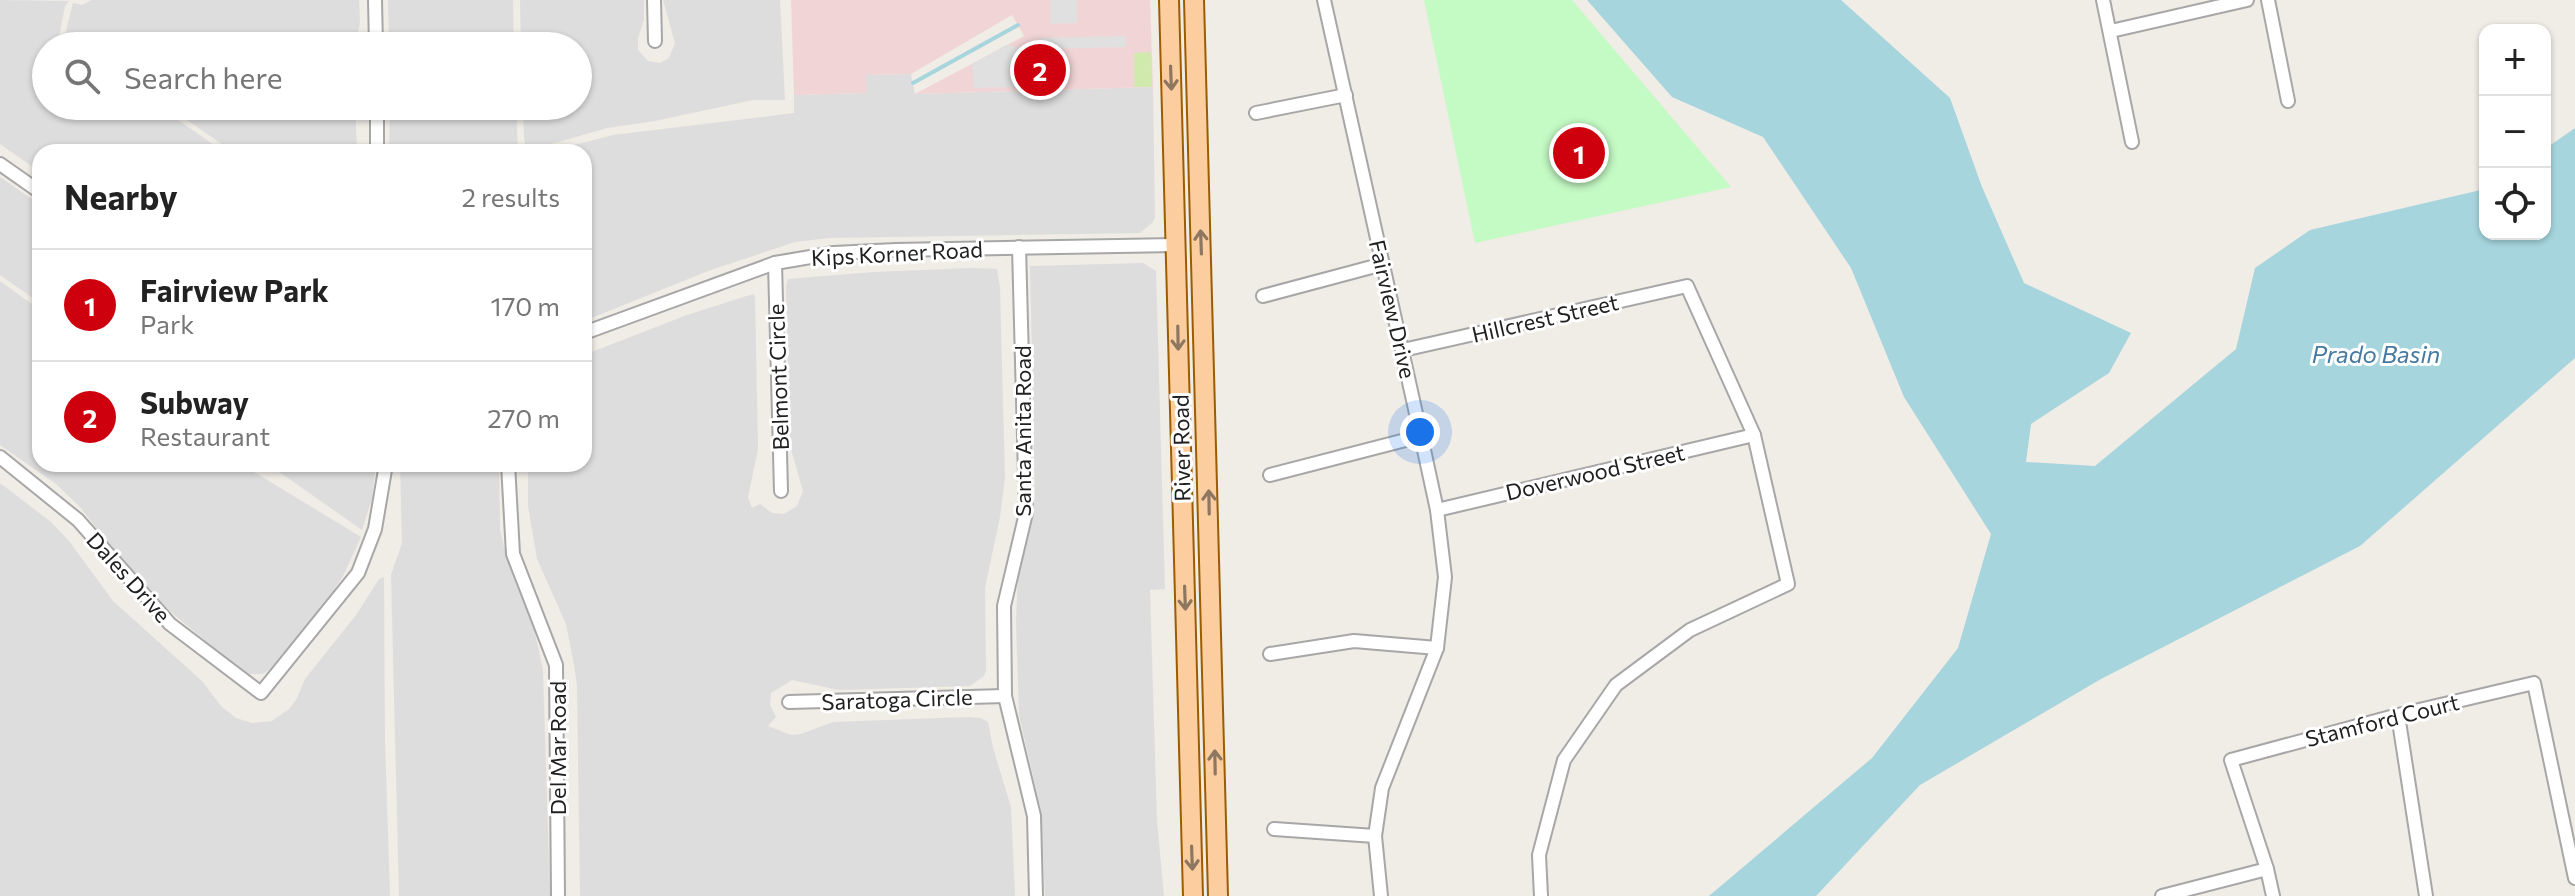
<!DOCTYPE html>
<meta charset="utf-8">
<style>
body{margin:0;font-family:Commissioner,sans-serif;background:#f6f6f6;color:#222}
.controls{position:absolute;right:24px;top:24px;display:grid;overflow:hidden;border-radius:16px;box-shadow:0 2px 6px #0004}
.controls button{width:72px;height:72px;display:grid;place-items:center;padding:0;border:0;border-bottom:2px solid #e0e0e0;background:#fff;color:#222;font:40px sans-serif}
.you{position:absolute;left:1420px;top:432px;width:28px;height:28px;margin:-20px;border:6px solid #fff;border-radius:50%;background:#1a73e8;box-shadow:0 0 0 12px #1a73e833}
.badge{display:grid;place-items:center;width:52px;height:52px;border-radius:50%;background:#cf000e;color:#fff;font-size:26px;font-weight:700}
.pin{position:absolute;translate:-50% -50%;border:4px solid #fff;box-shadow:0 2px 8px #0006}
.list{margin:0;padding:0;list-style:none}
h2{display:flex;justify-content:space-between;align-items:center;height:104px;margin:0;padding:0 32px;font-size:34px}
h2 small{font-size:26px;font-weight:400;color:#767676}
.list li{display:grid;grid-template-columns:52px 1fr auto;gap:24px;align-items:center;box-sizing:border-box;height:112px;padding:0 32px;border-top:2px solid #e0e0e0}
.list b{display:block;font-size:30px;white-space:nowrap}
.list p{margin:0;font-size:26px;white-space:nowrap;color:#767676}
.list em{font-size:26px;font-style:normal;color:#767676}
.icon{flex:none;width:44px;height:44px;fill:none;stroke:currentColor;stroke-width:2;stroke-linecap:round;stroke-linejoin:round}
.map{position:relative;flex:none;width:2575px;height:896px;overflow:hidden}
.search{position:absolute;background:#fff;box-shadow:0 2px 6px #0004;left:32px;top:32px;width:560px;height:88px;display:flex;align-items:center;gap:20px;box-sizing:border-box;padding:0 28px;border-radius:44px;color:#767676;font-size:30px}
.panel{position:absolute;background:#fff;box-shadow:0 2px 6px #0004;left:32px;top:144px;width:560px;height:328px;border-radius:24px}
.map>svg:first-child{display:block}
.residential{fill:#dedddd}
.commercial{fill:#f1d5d6}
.grass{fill:#cfeaac}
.park{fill:#c4fac4}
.parking{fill:#e0e0e0}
.water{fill:#a6d5de}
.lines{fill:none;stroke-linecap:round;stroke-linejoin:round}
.stream{stroke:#a6d5de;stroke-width:4}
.street-casing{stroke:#a7a7a7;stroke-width:16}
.primary-casing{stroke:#9b5d00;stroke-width:22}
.street{stroke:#fff;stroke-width:12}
.primary{stroke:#fcce9f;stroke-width:18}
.oneway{stroke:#8e7760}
.labels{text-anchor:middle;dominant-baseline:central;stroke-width:6;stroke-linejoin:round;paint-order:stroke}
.street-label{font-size:22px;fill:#202020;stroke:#fff}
.water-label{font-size:24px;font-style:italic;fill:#4579a1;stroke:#fff}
</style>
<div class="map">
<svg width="2575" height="896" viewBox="0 0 2575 896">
<rect width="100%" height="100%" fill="#f0ece6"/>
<g class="residential">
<path d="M 0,0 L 69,1 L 65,6 L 59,37 L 72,46 L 46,46 L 46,106 L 158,106 L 224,152 L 40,152 L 40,172 L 0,144 Z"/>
<path d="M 92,0 L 359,0 L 360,23 L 355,46 L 81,46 L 65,35 L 73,3 L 82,5 Z"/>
<path d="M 388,0 L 513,0 L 514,46 L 389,46 Z"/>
<path d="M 520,0 L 644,0 L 644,20 L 638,38 L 638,50 L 648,61 L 660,63 L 669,58 L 675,43 L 663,0 L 780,0 L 785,100 L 753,100 L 655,121 L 607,128 L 527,151 L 524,139 L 523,106 L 578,106 L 578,46 L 521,46 Z"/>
<path d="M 911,74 L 915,94 L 1153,87 L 1155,217 L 1153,222 L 1140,233 L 829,238 L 795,242 L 708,271 L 584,321 L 584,152 L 547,152 L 613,135 L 794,113 L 794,95 L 866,93 L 866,75 Z"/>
<path d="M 167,106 L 355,106 L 357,152 L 233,152 Z"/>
<path d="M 390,106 L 516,106 L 518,152 L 389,152 Z"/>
<path d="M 0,177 L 40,205 L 40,303 L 0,275 Z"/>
<path d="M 1143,263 L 1156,271 L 1165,589 L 1150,590 L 1157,821 L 1164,896 L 1045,896 L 1041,810 L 1019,715 L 1016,622 L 1018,578 L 1035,497 L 1030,266 Z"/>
<path d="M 970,268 L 997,269 L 1000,288 L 1005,478 L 1000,517 L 985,588 L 986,670 L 984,676 L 970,686 L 839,690 L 792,680 L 771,693 L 770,705 L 776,717 L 768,726 L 791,735 L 801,734 L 833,722 L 969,717 L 981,718 L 988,722 L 993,748 L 1011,807 L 1015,896 L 580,896 L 577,685 L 574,665 L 566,624 L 537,559 L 528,506 L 528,464 L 584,464 L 584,355 L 687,315 L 753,294 L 755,296 L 758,449 L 748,497 L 752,508 L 760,504 L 772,513 L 784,514 L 797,506 L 803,491 L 790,446 L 786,286 L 788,279 L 874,272 Z"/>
<path d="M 0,281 L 40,310 L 40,464 L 241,464 L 361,537 L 344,574 L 329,598 L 271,668 L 263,674 L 247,674 L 238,668 L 159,602 L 112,549 L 81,508 L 56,484 L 0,445 Z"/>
<path d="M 268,464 L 376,464 L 372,498 L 362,530 Z"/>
<path d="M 400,464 L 499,464 L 500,530 L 504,547 L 532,618 L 543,671 L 550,896 L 399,896 L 391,575 L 402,543 Z"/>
<path d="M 0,483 L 51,522 L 69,541 L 113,601 L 202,681 L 221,706 L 236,718 L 252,723 L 272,721 L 289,709 L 296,700 L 305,679 L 356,615 L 379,579 L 384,577 L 385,740 L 390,896 L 0,896 Z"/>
</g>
<path class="commercial" d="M 791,0 L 1150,0 L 1153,87 L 915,94 L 1024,36 L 1012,15 L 911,74 L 866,75 L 866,93 L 794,95 Z"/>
<path class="grass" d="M 1151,52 L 1152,87 L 1134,87 L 1134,53 Z"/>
<path class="park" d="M 1424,0 L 1572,0 L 1731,187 L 1475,243 Z"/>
<g class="parking">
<path d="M 1050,0 L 1077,0 L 1077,23 L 1050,24 Z"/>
<path d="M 1126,36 L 1126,47 L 1040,49 L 1040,38 Z"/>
<path d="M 1006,45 L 1027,49 L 1027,75 L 1017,75 L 1017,87 L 974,88 L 972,64 Z"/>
</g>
<path class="water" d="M 1587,0 L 1841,0 L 1950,98 L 1982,187 L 2024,283 L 2131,333 L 2109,373 L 2031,424 L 2026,462 L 2095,466 L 2236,349 L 2255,268 L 2310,230 L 2485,189 L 2485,234 L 2545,234 L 2545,149 L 2575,128 L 2575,358 L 2360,546 L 2101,679 L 1920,785 L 1816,896 L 1709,896 L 1872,758 L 1958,648 L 1991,534 L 1904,397 L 1851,268 L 1763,137 L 1672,97 Z"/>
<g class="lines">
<path class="stream" d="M 913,83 L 1018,25"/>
<g class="street-casing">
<g id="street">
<path d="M 375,0 L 376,46"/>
<path d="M 654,0 L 655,41"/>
<path d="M 1324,0 L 1421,436 L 1437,510 L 1445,577 L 1437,648 L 1382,788 L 1375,836 L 1381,896"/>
<path d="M 2103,0 L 2132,142"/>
<path d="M 2268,0 L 2288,101"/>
<path d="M 2111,31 L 2247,0"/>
<path d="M 377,106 L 377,152"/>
<path d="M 1256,113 L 1346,95"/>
<path d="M 0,164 L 40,192"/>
<path d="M 1019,247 L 1026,513 L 1004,606 L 1005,696 L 1034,816 L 1036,896"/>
<path d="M 775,263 L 781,491"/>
<path d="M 1263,296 L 1383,264"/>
<path d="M 584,333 L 775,263 L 834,253 L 896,250 L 1176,245"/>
<path d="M 1403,350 L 1687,286 L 1754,435 L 1788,584 L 1690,630 L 1616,685 L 1564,760 L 1539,855 L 1541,896"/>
<path d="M 0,457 L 78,520 L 170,624 L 261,693 L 358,573 L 375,529 L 386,464"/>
<path d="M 508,464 L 513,554 L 556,665 L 558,896"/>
<path d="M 1270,475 L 1421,436"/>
<path d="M 1437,510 L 1754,435"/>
<path d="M 1270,654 L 1354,641 L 1437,648"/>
<path d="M 789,702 L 1005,696"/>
<path d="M 2398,715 L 2426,896"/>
<path d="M 1274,829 L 1375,836"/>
<path d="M 2162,896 L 2267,869"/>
<path d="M 2273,896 L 2267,869 L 2231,760 L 2398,715 L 2534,683 L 2575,878"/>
</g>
</g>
<g class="primary-casing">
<g id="primary">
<path d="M 1169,0 L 1193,896"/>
<path d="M 1194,0 L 1218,896"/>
</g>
</g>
<use href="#street" class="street"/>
<use href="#primary" class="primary"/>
</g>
<defs><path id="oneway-shaft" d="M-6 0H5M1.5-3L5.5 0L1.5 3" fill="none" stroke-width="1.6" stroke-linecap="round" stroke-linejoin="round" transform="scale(2)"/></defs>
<g class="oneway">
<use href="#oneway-shaft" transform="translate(1171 78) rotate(88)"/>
<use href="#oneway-shaft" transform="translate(1201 242) rotate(-92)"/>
<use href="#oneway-shaft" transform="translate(1178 338) rotate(89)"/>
<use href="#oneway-shaft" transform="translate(1209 502) rotate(-91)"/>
<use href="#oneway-shaft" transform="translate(1185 598) rotate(88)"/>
<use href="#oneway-shaft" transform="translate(1215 762) rotate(-91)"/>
<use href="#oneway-shaft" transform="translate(1192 858) rotate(88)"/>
</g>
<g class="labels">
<g class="street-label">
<text transform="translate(897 253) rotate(-3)">Kips Korner Road</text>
<text transform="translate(1393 309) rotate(77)">Fairview Drive</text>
<text transform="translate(1545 318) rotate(-13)">Hillcrest Street</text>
<text transform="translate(778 377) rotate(-92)">Belmont Circle</text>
<text transform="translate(1022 431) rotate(-90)">Santa Anita Road</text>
<text transform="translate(1181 448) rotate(-91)">River Road</text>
<text transform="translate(1595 472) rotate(-13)">Doverwood Street</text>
<text transform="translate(129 577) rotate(48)">Dales Drive</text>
<text transform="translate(897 699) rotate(-2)">Saratoga Circle</text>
<text transform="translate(2382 720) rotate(-14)">Stamford Court</text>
<text transform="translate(557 748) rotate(-90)">Del Mar Road</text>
</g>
<g class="water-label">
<text x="2376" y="353">Prado Basin</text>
</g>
</g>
</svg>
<div class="controls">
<button>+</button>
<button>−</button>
<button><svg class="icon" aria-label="locate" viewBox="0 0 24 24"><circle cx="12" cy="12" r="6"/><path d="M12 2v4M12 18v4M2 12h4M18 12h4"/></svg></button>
</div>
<div class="you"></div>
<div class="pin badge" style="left:1579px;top:153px">1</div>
<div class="pin badge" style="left:1040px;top:70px">2</div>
<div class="search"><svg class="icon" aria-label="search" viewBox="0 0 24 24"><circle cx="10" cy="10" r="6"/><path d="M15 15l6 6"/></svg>Search here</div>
<section class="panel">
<h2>Nearby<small>2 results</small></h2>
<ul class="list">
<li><span class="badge">1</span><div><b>Fairview Park</b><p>Park</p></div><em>170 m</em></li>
<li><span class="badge">2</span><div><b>Subway</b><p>Restaurant</p></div><em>270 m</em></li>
</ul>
</section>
</div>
